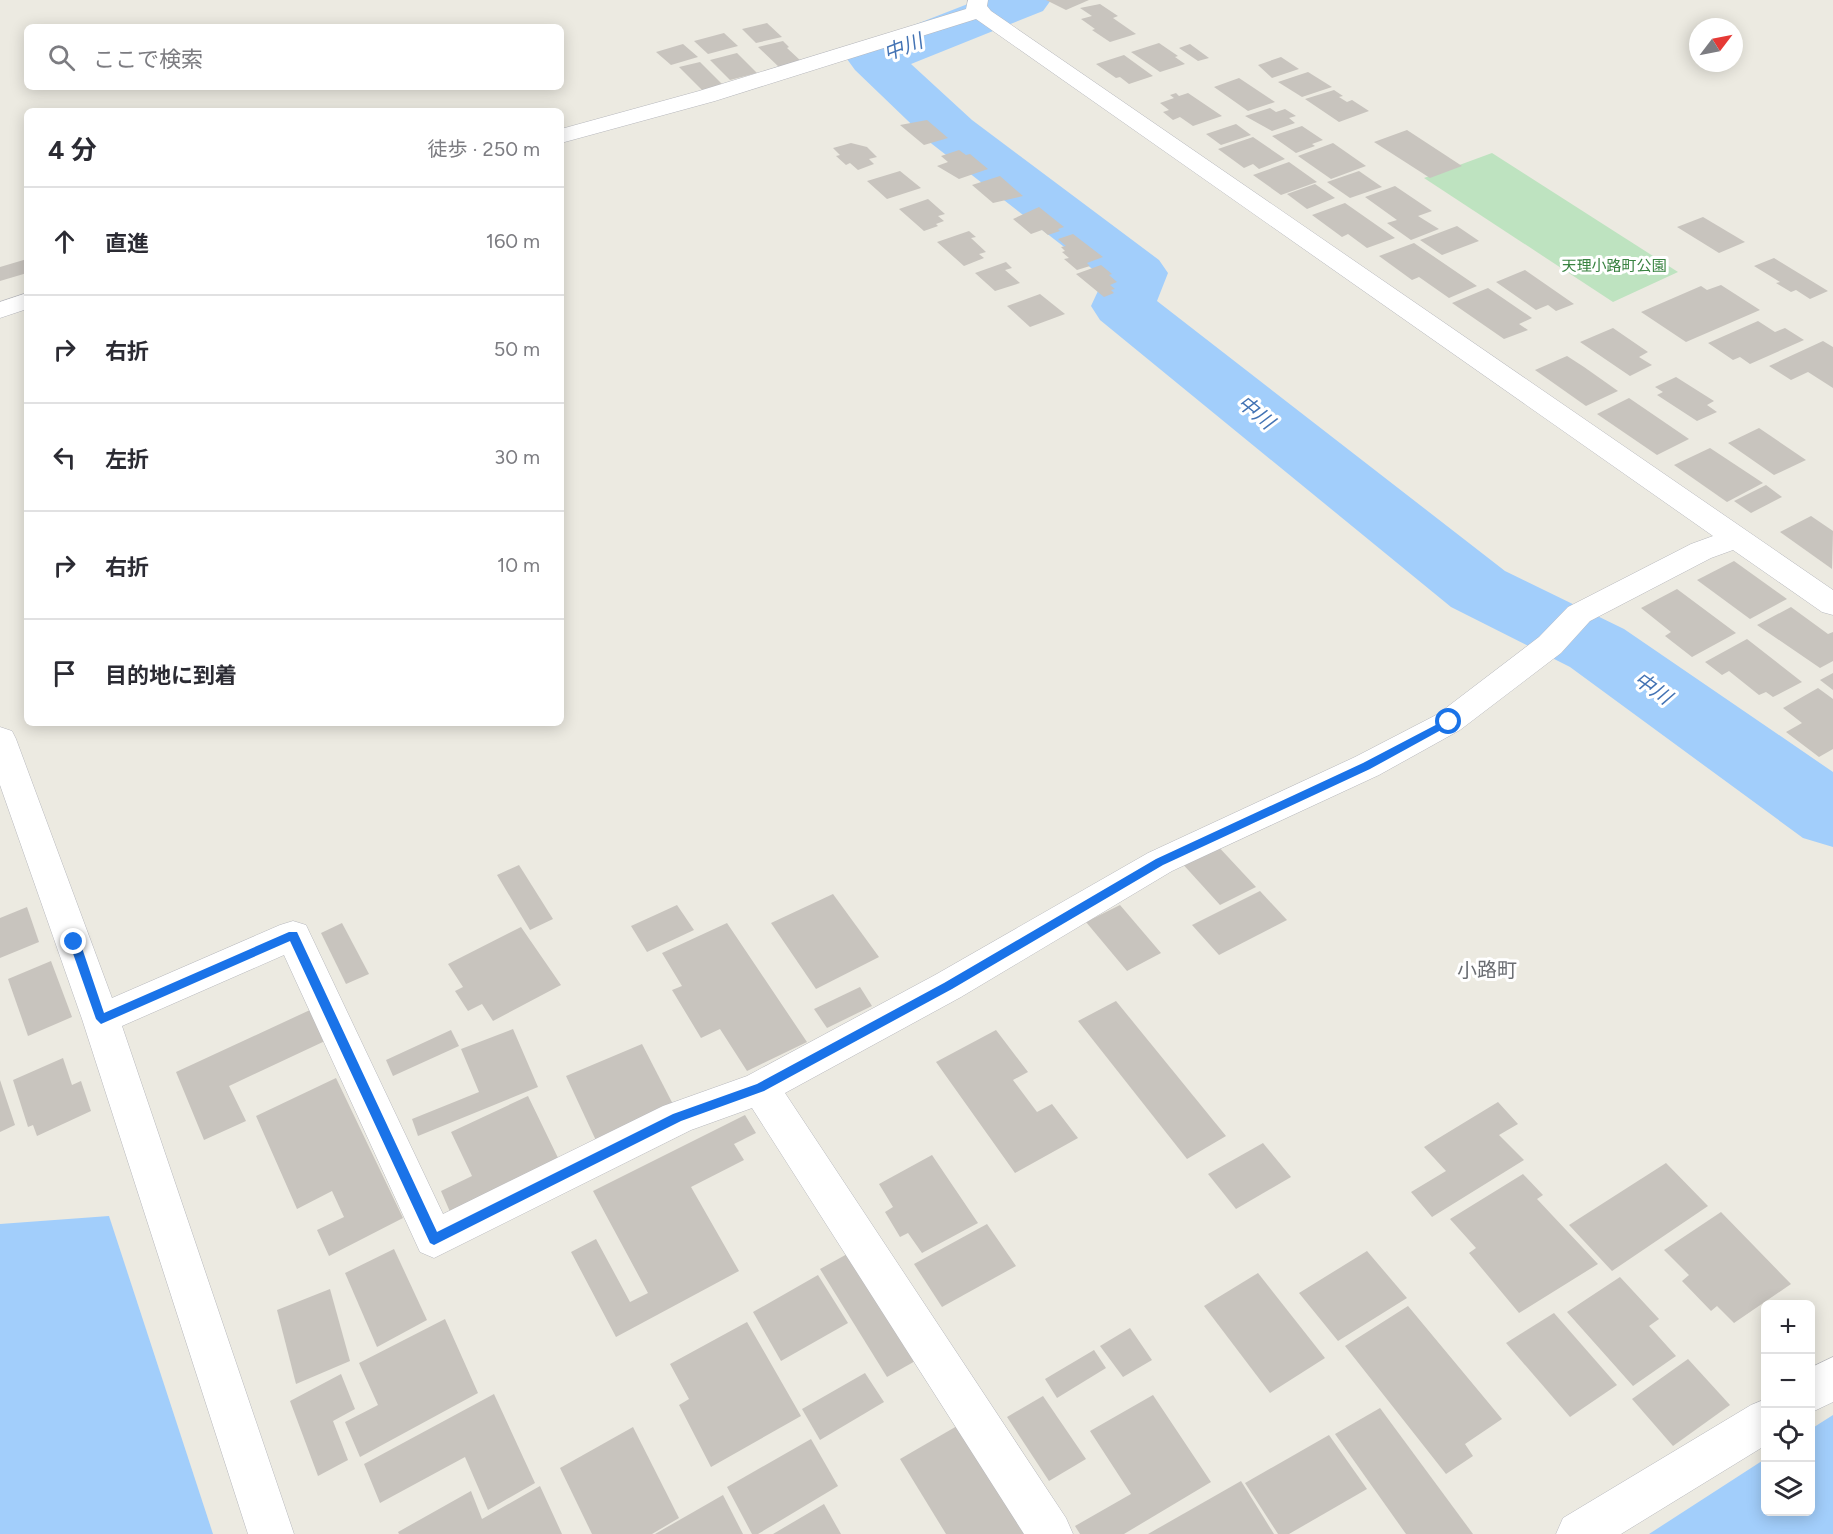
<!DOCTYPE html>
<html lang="ja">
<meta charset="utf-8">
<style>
body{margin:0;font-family:Figtree,"Noto Sans JP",sans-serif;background:#f7f7f7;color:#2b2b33}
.controls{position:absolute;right:18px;bottom:18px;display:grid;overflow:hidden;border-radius:9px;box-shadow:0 3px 15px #0003}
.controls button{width:54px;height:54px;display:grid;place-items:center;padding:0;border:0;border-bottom:2px solid #e1e1e2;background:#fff;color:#2b2b33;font:30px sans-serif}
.compass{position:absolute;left:1689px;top:18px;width:54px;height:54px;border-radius:50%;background:#fff;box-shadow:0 3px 15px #0003;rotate:58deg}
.stop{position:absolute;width:18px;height:18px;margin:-14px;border:4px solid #1a73e8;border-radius:50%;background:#fff}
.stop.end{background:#1a73e8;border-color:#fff;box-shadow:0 2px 6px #0008}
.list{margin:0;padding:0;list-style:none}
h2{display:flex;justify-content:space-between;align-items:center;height:78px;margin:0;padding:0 24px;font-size:26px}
h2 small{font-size:20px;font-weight:400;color:#7c7c81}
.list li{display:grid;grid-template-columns:39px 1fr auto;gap:18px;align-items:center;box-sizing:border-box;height:108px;padding:0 24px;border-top:2px solid #e1e1e2}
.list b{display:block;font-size:22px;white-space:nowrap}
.list em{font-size:20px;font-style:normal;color:#7c7c81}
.icon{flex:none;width:33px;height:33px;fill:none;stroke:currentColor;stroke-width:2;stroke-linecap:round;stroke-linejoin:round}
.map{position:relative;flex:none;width:1833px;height:1534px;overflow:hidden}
.search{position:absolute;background:#fff;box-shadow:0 3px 15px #0003;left:24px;top:24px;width:540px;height:66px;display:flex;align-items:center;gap:15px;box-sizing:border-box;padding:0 21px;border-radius:9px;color:#7c7c81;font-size:22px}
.panel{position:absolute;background:#fff;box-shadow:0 3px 15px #0003;left:24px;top:108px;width:540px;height:618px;border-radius:9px}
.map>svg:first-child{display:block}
.green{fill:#bee3c0}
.water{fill:#a2cefb}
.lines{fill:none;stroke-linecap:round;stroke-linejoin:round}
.river{fill:#a2cefb;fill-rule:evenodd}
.building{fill:#c8c4be}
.minor-casing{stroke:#b7b8bd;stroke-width:1}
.minor{fill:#fff;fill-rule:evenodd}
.route{fill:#1a73e8}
.labels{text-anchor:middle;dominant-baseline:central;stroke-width:6;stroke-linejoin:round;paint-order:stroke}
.far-park-label{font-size:15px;fill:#388240;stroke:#fff}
.water-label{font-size:20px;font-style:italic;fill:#4373b4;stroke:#fff}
.neighbourhood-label{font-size:20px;fill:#6b6e73;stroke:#fff}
</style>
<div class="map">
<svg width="1833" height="1534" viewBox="0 0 1833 1534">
<rect width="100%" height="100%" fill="#eceae1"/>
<path class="green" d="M 1492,153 L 1678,272 L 1613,302 L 1424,178 Z"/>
<g class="water">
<path d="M 109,1216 L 213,1534 L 0,1534 L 0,1224 Z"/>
<path d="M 1833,1415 L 1833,1534 L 1649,1534 L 1765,1459 L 1766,1512 L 1810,1512 L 1811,1429 Z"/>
</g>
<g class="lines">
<path class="river" d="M 978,0 L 1051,0 L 1043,11 L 911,64 L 972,120 L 1159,260 L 1168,273 L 1157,301 L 1505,571 L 1624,629 L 1833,772 L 1833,847 L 1803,838 L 1570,667 L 1451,607 L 1100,320 L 1091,306 L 1104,278 L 932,144 L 855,70 L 847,59 L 855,48 Z"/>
</g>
<g class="building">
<path d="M 1046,0 L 1089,0 L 1066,10 Z"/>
<path d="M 1100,4 L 1118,16 L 1113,18 L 1136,34 L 1110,42 L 1092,30 L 1095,29 L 1081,19 L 1092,16 L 1080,8 Z"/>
<path d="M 767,23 L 782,37 L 756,43 L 742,29 Z"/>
<path d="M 724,33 L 738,46 L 708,54 L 694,41 Z"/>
<path d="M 783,41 L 789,47 L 787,48 L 802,62 L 780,68 L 758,47 Z"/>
<path d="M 1159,43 L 1178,56 L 1175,57 L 1185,64 L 1160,72 L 1131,52 Z"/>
<path d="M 683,44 L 698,57 L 671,65 L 656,52 Z"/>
<path d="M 1190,44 L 1209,58 L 1198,61 L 1179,48 Z"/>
<path d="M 737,53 L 757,73 L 730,80 L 710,60 Z"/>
<path d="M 1124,55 L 1153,76 L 1129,84 L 1120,77 L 1116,78 L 1096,64 Z"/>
<path d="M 1281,57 L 1299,69 L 1272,78 L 1258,65 Z"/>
<path d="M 700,62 L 723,85 L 702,90 L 679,67 Z"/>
<path d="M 1308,72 L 1332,87 L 1302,97 L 1278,82 Z"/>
<path d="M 1239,78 L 1275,102 L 1248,111 L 1214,87 Z"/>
<path d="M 1334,90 L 1343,96 L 1339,97 L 1347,102 L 1352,100 L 1369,111 L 1339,122 L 1305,99 Z"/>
<path d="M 1176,93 L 1179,96 L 1188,93 L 1222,116 L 1193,126 L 1180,117 L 1173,120 L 1163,112 L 1169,110 L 1160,103 L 1174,98 L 1170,95 Z"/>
<path d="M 1270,108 L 1276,112 L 1285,109 L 1296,116 L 1289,118 L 1295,123 L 1272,131 L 1245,116 Z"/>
<path d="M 927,120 L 948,138 L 924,145 L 900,125 Z"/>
<path d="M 1236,124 L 1251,135 L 1221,145 L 1206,134 Z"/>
<path d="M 1302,126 L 1323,140 L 1312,144 L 1315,146 L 1296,153 L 1272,136 Z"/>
<path d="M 1407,130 L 1462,166 L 1430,178 L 1374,142 Z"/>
<path d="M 1253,137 L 1285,159 L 1259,169 L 1253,164 L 1244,168 L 1218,149 Z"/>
<path d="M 851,143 L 867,147 L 877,157 L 869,159 L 874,164 L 858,170 L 850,163 L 846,165 L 836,156 L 840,155 L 833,148 Z"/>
<path d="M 1333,143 L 1366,166 L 1331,179 L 1298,156 Z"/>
<path d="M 959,150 L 966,155 L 970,154 L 988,169 L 959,179 L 937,166 L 948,162 L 941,156 Z"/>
<path d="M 1289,162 L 1317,182 L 1281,195 L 1253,175 Z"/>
<path d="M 900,171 L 921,188 L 887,199 L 867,181 Z"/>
<path d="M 1359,171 L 1382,187 L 1350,198 L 1327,182 Z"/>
<path d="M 1000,176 L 1023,196 L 993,203 L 972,185 Z"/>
<path d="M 1315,184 L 1335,198 L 1307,209 L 1287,194 Z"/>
<path d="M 1395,186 L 1432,211 L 1418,216 L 1439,229 L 1411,240 L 1387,223 L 1397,220 L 1365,197 Z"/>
<path d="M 928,199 L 945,214 L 938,216 L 944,221 L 936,224 L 938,226 L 924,231 L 899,209 Z"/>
<path d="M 1345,203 L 1395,238 L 1367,248 L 1348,234 L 1342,237 L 1312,215 Z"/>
<path d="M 1039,207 L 1064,227 L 1058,229 L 1060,231 L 1048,235 L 1042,230 L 1031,234 L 1013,219 Z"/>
<path d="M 1703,217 L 1745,242 L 1719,253 L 1677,227 Z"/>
<path d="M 1457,226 L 1479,241 L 1442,255 L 1420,240 Z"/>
<path d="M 969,231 L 976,237 L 971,238 L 986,252 L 979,254 L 984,258 L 964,266 L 937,242 Z"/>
<path d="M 1073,234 L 1103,257 L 1087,263 L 1090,266 L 1077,270 L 1064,259 L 1069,258 L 1062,252 L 1065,251 L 1061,247 L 1066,246 L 1058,239 Z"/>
<path d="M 1414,243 L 1477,286 L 1449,298 L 1419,277 L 1412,280 L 1379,256 Z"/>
<path d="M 1774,258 L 1828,291 L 1810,299 L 1796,290 L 1791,292 L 1776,283 L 1780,282 L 1754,266 Z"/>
<path d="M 27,259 L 27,273 L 0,281 L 0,267 Z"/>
<path d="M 1006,262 L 1012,268 L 1005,270 L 1020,283 L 995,291 L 975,273 Z"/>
<path d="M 1101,265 L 1112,274 L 1109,275 L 1117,282 L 1110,285 L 1115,289 L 1111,290 L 1114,293 L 1104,297 L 1076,274 Z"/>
<path d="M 1525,270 L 1574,304 L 1556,311 L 1548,305 L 1536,310 L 1496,282 Z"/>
<path d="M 1721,285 L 1760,310 L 1686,342 L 1641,312 L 1701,286 L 1707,290 Z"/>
<path d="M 1488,288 L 1532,318 L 1519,324 L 1528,330 L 1504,339 L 1452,303 Z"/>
<path d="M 1040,294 L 1065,314 L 1030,327 L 1007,306 Z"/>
<path d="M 1758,321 L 1775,332 L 1785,328 L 1804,340 L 1750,364 L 1740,357 L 1733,360 L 1708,343 Z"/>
<path d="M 1613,328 L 1648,352 L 1639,357 L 1652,365 L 1630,376 L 1580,342 Z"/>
<path d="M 1823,341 L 1833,347 L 1833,388 L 1808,372 L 1791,380 L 1769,366 Z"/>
<path d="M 1567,356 L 1584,367 L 1618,391 L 1586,406 L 1535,370 Z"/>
<path d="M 1676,377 L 1714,401 L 1707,405 L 1717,412 L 1697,421 L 1657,395 L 1663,392 L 1655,387 Z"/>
<path d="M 1629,398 L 1689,439 L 1657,455 L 1597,414 Z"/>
<path d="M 1759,428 L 1806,460 L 1774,475 L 1728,443 Z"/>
<path d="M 1710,448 L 1763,483 L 1727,502 L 1674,465 Z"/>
<path d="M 1766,485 L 1782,497 L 1751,513 L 1734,501 Z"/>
<path d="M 1811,516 L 1833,531 L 1832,569 L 1780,532 Z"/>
<path d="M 1734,561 L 1787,599 L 1750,619 L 1697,580 Z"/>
<path d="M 1677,589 L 1736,633 L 1692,657 L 1665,636 L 1671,632 L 1641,608 Z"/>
<path d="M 1791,607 L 1828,634 L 1833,632 L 1833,661 L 1820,668 L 1757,625 Z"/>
<path d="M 1747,639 L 1802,682 L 1773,697 L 1766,692 L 1759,695 L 1729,671 L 1722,675 L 1705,662 Z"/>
<path d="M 1833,673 L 1833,690 L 1820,680 Z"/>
<path d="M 1818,688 L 1833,699 L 1833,749 L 1819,757 L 1786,732 L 1802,723 L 1783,708 Z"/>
<path d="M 1215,843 L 1256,887 L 1220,905 L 1180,861 Z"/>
<path d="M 519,865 L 553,919 L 530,930 L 497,875 Z"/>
<path d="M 1260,891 L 1287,920 L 1219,955 L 1192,925 Z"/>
<path d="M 833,894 L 879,957 L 816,989 L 771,923 Z"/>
<path d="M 677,905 L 694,930 L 647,952 L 631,926 Z"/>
<path d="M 1120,905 L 1161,953 L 1127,971 L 1086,922 Z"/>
<path d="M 27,907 L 39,942 L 0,958 L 0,918 Z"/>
<path d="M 342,923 L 369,974 L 346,984 L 321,933 Z"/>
<path d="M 727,923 L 807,1042 L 747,1071 L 720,1029 L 701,1038 L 672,990 L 682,986 L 662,953 Z"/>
<path d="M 521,927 L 561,985 L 493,1021 L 482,1004 L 468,1011 L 455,991 L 463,987 L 448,964 Z"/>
<path d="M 51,961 L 72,1017 L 28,1036 L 8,979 Z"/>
<path d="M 860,987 L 872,1006 L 827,1028 L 814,1009 Z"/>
<path d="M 1116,1001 L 1226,1136 L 1187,1159 L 1078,1021 Z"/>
<path d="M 310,1010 L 325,1041 L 229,1086 L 246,1121 L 204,1140 L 176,1072 Z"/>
<path d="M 513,1029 L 538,1087 L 418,1136 L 412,1119 L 479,1092 L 461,1049 Z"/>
<path d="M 451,1030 L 459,1046 L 393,1076 L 386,1060 Z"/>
<path d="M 996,1030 L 1028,1072 L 1013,1080 L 1037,1112 L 1052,1104 L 1078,1138 L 1015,1173 L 936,1062 Z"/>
<path d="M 642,1044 L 677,1112 L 599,1147 L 566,1076 Z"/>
<path d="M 63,1058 L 72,1085 L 81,1081 L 91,1111 L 37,1136 L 33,1125 L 28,1127 L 13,1080 Z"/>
<path d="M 336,1078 L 403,1218 L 329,1256 L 317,1230 L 344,1217 L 332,1191 L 297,1209 L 256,1116 Z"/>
<path d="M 0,1080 L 15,1125 L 0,1132 Z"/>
<path d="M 528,1096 L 560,1162 L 451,1214 L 441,1191 L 472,1176 L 451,1132 Z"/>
<path d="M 1498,1102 L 1518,1124 L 1499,1135 L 1524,1160 L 1432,1217 L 1411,1192 L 1446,1171 L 1424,1147 Z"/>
<path d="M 745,1115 L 756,1133 L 734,1144 L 744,1160 L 691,1187 L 739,1271 L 616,1337 L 571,1252 L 596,1239 L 630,1302 L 648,1293 L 593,1191 Z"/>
<path d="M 1263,1143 L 1291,1177 L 1236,1209 L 1208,1174 Z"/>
<path d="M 932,1155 L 978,1223 L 922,1253 L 908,1233 L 900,1237 L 885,1212 L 893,1207 L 879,1184 Z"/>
<path d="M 1666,1163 L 1708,1206 L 1612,1271 L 1569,1225 Z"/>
<path d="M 1523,1174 L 1543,1195 L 1537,1199 L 1598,1264 L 1519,1313 L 1469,1253 L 1476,1248 L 1450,1219 Z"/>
<path d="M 1721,1212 L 1791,1284 L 1734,1323 L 1717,1306 L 1711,1311 L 1682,1281 L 1689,1275 L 1664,1250 Z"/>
<path d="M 987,1224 L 1016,1266 L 942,1307 L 914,1264 Z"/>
<path d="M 394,1249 L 427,1320 L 377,1347 L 345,1273 Z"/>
<path d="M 1367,1251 L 1407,1298 L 1338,1341 L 1299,1293 Z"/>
<path d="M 849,1253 L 917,1360 L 887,1377 L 820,1269 Z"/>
<path d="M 1258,1273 L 1325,1358 L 1270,1393 L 1204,1306 Z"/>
<path d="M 818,1275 L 848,1323 L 781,1361 L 753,1312 Z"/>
<path d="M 1620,1277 L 1659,1319 L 1649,1326 L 1676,1356 L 1633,1386 L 1567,1312 Z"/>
<path d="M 330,1289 L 350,1361 L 296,1384 L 277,1310 Z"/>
<path d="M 1408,1306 L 1502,1419 L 1465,1444 L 1473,1456 L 1446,1474 L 1345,1346 Z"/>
<path d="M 1554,1313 L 1617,1385 L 1570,1417 L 1506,1343 Z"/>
<path d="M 445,1319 L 478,1393 L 360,1457 L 345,1422 L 378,1405 L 359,1363 Z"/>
<path d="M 747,1322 L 801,1416 L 711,1467 L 679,1405 L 689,1399 L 670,1364 Z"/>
<path d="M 1130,1328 L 1152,1360 L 1123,1377 L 1100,1346 Z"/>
<path d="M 1094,1350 L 1106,1368 L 1057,1398 L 1045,1379 Z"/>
<path d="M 1688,1359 L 1730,1405 L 1673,1446 L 1632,1399 Z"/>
<path d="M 865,1373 L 884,1402 L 820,1440 L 802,1409 Z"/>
<path d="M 341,1374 L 355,1409 L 333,1421 L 348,1460 L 318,1476 L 290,1401 Z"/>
<path d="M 494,1394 L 535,1483 L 488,1510 L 465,1457 L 380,1503 L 364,1464 Z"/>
<path d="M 1153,1395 L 1211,1482 L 1124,1534 L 1080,1534 L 1075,1526 L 1131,1494 L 1090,1431 Z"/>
<path d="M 1043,1396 L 1086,1459 L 1049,1481 L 1007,1417 Z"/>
<path d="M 1380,1408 L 1473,1534 L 1406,1534 L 1335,1434 Z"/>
<path d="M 957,1426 L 1026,1534 L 946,1534 L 900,1459 Z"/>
<path d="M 633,1427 L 679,1518 L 652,1534 L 592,1534 L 560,1468 Z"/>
<path d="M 1329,1435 L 1367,1489 L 1289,1534 L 1278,1534 L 1245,1483 Z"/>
<path d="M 811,1439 L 838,1486 L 758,1534 L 752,1534 L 727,1487 Z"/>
<path d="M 1241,1481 L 1274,1534 L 1148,1534 Z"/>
<path d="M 540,1486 L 562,1534 L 399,1534 L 398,1532 L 471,1491 L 482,1519 Z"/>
<path d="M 723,1495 L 743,1534 L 655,1534 Z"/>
<path d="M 824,1504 L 841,1534 L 773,1534 Z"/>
</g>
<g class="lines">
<g class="minor-casing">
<g id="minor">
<path d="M 968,0 L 988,0 L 987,6 L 991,11 L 1833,590 L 1833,615 L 1822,612 L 1733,550 L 1711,558 L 1590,621 L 1561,653 L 1460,730 L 1379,775 L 1172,871 L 961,997 L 785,1093 L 1066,1518 L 1073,1534 L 1024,1534 L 752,1108 L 691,1130 L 434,1258 L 420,1252 L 284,955 L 122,1026 L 294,1534 L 248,1534 L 82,1019 L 0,785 L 0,727 L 12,731 L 16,739 L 112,998 L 280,925 L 293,921 L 306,925 L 443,1214 L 663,1106 L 747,1076 L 935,975 L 1148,853 L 1355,757 L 1438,714 L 1539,637 L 1568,607 L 1691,544 L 1713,536 L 976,19 L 715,101 L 561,143 L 561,129 L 699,91 L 966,9 Z"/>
<path d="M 27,293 L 27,309 L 0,318 L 0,302 Z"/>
<path d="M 1833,1357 L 1833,1402 L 1810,1413 L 1810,1368 Z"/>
<path d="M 1766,1399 L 1766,1445 L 1621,1534 L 1556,1534 L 1563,1518 L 1751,1405 Z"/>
</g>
</g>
<use href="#minor" class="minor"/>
</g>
<path class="route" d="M 1449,718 L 1452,719 L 1452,724 L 1370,769 L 1163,865 L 952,989 L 764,1091 L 681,1121 L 434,1245 L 430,1243 L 290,941 L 101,1024 L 96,1019 L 69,942 L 74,937 L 80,942 L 104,1013 L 289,932 L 297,932 L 437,1232 L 673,1114 L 757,1084 L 944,983 L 1156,859 L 1363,763 Z"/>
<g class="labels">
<g class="far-park-label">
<text x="1614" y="266">天理小路町公園</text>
</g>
<g class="water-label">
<text transform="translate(903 47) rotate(-21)">中川</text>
<text transform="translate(1256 412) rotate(39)">中川</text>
<text transform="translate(1653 688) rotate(35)">中川</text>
</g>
<g class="neighbourhood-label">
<text x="1487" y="970">小路町</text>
</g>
</g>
</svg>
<div class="controls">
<button>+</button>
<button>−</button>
<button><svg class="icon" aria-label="locate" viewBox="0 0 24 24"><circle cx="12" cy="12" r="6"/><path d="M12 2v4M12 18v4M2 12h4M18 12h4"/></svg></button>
<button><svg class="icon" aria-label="layers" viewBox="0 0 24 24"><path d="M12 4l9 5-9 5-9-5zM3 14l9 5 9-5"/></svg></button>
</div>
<svg class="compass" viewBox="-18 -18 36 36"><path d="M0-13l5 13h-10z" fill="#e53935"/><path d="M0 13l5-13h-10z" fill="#7c7c81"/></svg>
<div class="stop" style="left:1449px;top:722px"></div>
<div class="stop end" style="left:74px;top:942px"></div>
<div class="search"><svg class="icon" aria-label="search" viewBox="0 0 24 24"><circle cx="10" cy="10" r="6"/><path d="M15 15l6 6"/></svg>ここで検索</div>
<section class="panel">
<h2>4 分<small>徒歩 · 250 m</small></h2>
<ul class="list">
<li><svg class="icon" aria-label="ahead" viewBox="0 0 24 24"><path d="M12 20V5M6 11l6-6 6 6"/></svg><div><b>直進</b></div><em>160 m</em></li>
<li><svg class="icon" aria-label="right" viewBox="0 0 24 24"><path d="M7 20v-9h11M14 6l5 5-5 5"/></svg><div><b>右折</b></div><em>50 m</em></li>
<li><svg class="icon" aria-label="left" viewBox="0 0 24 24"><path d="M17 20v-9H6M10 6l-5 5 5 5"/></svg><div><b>左折</b></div><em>30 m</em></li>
<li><svg class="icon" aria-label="right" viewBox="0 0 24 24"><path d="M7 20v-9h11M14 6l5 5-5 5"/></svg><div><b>右折</b></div><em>10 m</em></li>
<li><svg class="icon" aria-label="arrive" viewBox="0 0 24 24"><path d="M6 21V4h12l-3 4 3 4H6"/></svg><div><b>目的地に到着</b></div></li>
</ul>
</section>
</div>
